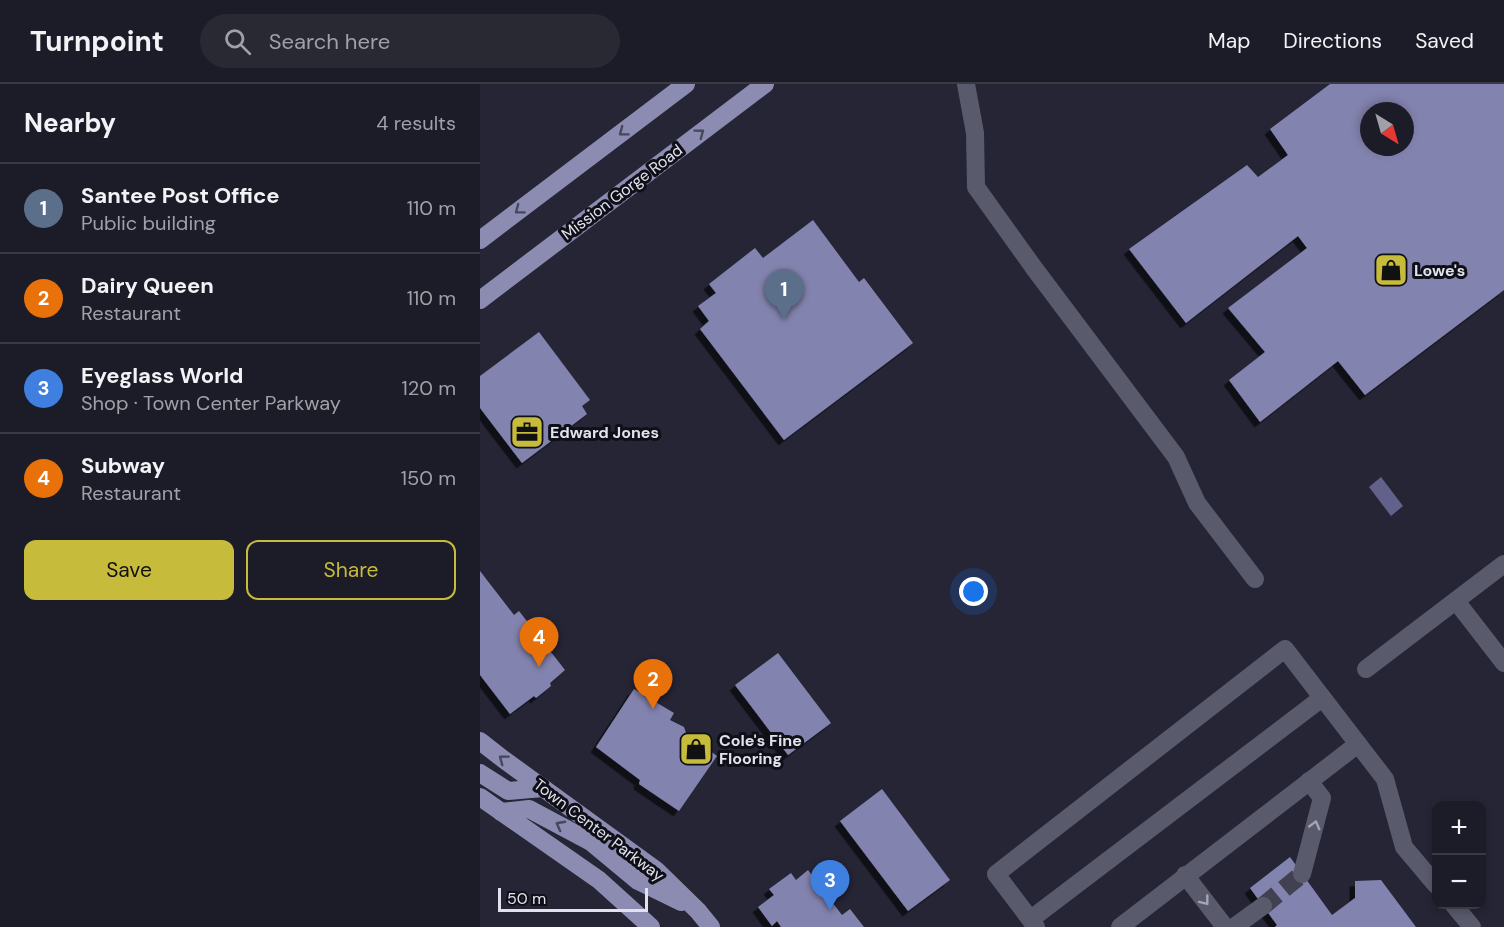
<!DOCTYPE html>
<meta charset="utf-8">
<style>
body{margin:0;font-family:"DM Sans",sans-serif;background:#292934;color:#f1f3f6}
.controls{position:absolute;right:18px;bottom:18px;display:grid;overflow:hidden;border-radius:12px;box-shadow:0 3px 9px #0003}
.controls button{width:54px;height:54px;display:grid;place-items:center;padding:0;border:0;border-bottom:2px solid #3a3a45;background:#1c1c28;color:#f1f3f6;font:30px sans-serif}
.compass{position:absolute;left:880px;top:18px;width:54px;height:54px;border-radius:50%;background:#1c1c28;box-shadow:0 3px 9px #0003;rotate:143deg}
.scale{position:absolute;left:18px;bottom:15px;width:150px;box-sizing:border-box;padding-left:6px;border:3px solid #e2e2ee;border-top:0;font-size:16px;line-height:21px;white-space:nowrap;color:#e2e2ee;-webkit-text-stroke:4px #0f0f17;paint-order:stroke}
.you{position:absolute;left:494px;top:508px;width:21px;height:21px;margin:-15px;border:4px solid #fff;border-radius:50%;background:#1a73e8;box-shadow:0 0 0 9px #1a73e833}
.badge{display:grid;place-items:center;width:39px;height:39px;border-radius:50%;background:#c7bb3c;color:#fff;font-size:20px;font-weight:700}
.pin{position:absolute;translate:-50% -50px;filter:drop-shadow(0 2px 3px #0008)}
.pin::after{content:'';position:absolute;top:32px;width:21px;height:18px;background:inherit;clip-path:polygon(0 0,100% 0,50% 100%)}
.list{margin:0;padding:0;list-style:none}
h2{display:flex;justify-content:space-between;align-items:center;height:78px;margin:0;padding:0 24px;font-size:26px}
h2 small{font-size:20px;font-weight:400;color:#a0a1a8}
.list li{display:grid;grid-template-columns:39px 1fr auto;gap:18px;align-items:center;box-sizing:border-box;height:90px;padding:0 24px;border-top:2px solid #3a3a45}
.list b{display:block;font-size:22px;white-space:nowrap}
.list p{margin:0;font-size:20px;white-space:nowrap;color:#a0a1a8}
.list em{font-size:20px;font-style:normal;color:#a0a1a8}
.actions{display:flex;gap:12px;padding:18px 24px}
.actions a{flex:1;padding:14px 0;border:2px solid #c7bb3c;border-radius:12px;text-align:center;font-size:21px;color:#c7bb3c}
.actions .main{background:#c7bb3c;color:#111}
.icon{flex:none;width:33px;height:33px;fill:none;stroke:currentColor;stroke-width:2;stroke-linecap:round;stroke-linejoin:round}
.map{position:relative;flex:none;width:1024px;height:843px;overflow:hidden}
header{display:flex;align-items:center;gap:36px;box-sizing:border-box;height:84px;padding:0 30px;background:#1c1c28;border-bottom:2px solid #3a3a45}
header strong{font-size:28px}
nav{display:flex;gap:33px;margin-inline-start:auto;font-size:21px}
.search{width:420px;height:54px;background:#292934;display:flex;align-items:center;gap:15px;box-sizing:border-box;padding:0 21px;border-radius:33px;color:#a0a1a8;font-size:22px}
main{display:flex}
aside{flex:1;background:#1c1c28}
.map>svg:first-child{display:block}
.water{fill:#62618b}
.building{fill:#8383af;fill-rule:evenodd;filter:url(#shadow)}
.lines{fill:none;stroke-linecap:round;stroke-linejoin:round}
.minor-tunnel{stroke:#414152;stroke-width:18;stroke-dasharray:18 9;stroke-linecap:butt}
.minor{stroke:#5a5a6d;stroke-width:18}
.major{stroke:#8c8cb2;stroke-width:18}
.oneway{stroke:#47475d}
.oneway2{stroke:#a5a5b4}
.labels{text-anchor:middle;dominant-baseline:central;stroke-width:6;stroke-linejoin:round;paint-order:stroke}
.street-label{font-size:16px;fill:#e2e2ee;stroke:#0f0f17}
.poi-label{font-size:16px;font-weight:bold;fill:#e2e2ee;stroke:#0f0f17;text-anchor:start}
</style>
<header>
<strong>Turnpoint</strong>
<div class="search"><svg class="icon" aria-label="search" viewBox="0 0 24 24"><circle cx="10" cy="10" r="6"/><path d="M15 15l6 6"/></svg>Search here</div>
<nav><a>Map</a><a>Directions</a><a>Saved</a></nav>
</header>
<main>
<aside>
<h2>Nearby<small>4 results</small></h2>
<ul class="list">
<li><span class="badge" style="background:#5c6f8a">1</span><div><b>Santee Post Office</b><p>Public building</p></div><em>110 m</em></li>
<li><span class="badge" style="background:#e8710a">2</span><div><b>Dairy Queen</b><p>Restaurant</p></div><em>110 m</em></li>
<li><span class="badge" style="background:#3f7fe0">3</span><div><b>Eyeglass World</b><p>Shop · Town Center Parkway</p></div><em>120 m</em></li>
<li><span class="badge" style="background:#e8710a">4</span><div><b>Subway</b><p>Restaurant</p></div><em>150 m</em></li>
</ul>
<div class="actions"><a class="main">Save</a><a>Share</a></div>
</aside>
<div class="map">
<svg width="1024" height="843" viewBox="0 0 1024 843">
<defs>
<filter id="shadow"><feDropShadow dx="-5.5" dy="5.5" stdDeviation="0" flood-color="#0009"/></filter>
</defs>
<rect width="100%" height="100%" fill="#252536"/>
<path class="water" d="M 901,393 L 923,422 L 911,432 L 889,403 Z"/>
<g class="building">
<path d="M 850,0 L 1024,0 L 1024,206 L 885,311 L 858,277 L 780,338 L 749,296 L 785,268 L 748,224 L 827,164 L 818,152 L 706,239 L 649,165 L 767,81 L 778,93 L 808,71 L 790,45 ZM 889,27 L 925,27 L 925,63 L 889,63 Z"/>
<path d="M 333,136 L 379,198 L 384,194 L 433,259 L 304,356 L 220,245 L 229,237 L 218,222 L 236,209 L 229,200 L 275,164 L 283,174 Z"/>
<path d="M 59,248 L 110,316 L 102,322 L 107,330 L 42,379 L 0,324 L 0,292 Z"/>
<path d="M 0,487 L 34,531 L 39,527 L 85,586 L 70,599 L 71,602 L 56,614 L 54,612 L 30,630 L 0,591 Z"/>
<path d="M 298,569 L 351,639 L 308,671 L 255,601 Z"/>
<path d="M 154,605 L 194,629 L 190,636 L 204,643 L 206,649 L 237,672 L 199,727 L 159,700 L 160,696 L 116,663 Z"/>
<path d="M 402,705 L 470,796 L 428,827 L 360,737 Z"/>
<path d="M 810,773 L 852,831 L 875,814 L 875,797 L 901,796 L 936,843 L 795,843 L 797,841 L 770,804 Z"/>
<path d="M 328,786 L 338,799 L 347,792 L 361,811 L 352,818 L 362,831 L 370,825 L 384,843 L 301,843 L 297,837 L 292,842 L 278,823 L 294,811 L 289,805 L 311,789 L 316,796 Z"/>
</g>
<g class="lines">
<path class="minor-tunnel" d="M 783,822 L 822,790"/>
<g class="minor">
<path d="M 486,0 L 495,49 L 496,103 L 554,184 L 696,373 L 717,419 L 775,495"/>
<path d="M 976,517 L 1024,579"/>
<path d="M 886,585 L 1024,480"/>
<path d="M 822,790 L 842,714 L 829,697"/>
<path d="M 705,791 L 745,843"/>
<path d="M 973,820 L 992,843"/>
<path d="M 551,835 L 842,614"/>
<path d="M 556,843 L 516,790 L 805,565 L 878,660"/>
<path d="M 640,843 L 878,660 L 905,695 L 924,763 L 956,801"/>
<path d="M 754,843 L 783,822"/>
</g>
<g class="major">
<path d="M 0,156 L 206,0"/>
<path d="M 0,216 L 285,0"/>
<path d="M 0,657 L 23,675 L 176,786 L 218,827 L 231,843"/>
<path d="M 0,689 L 28,707 L 63,704"/>
<path d="M 0,713 L 119,796 L 171,843"/>
<path d="M 21,728 L 49,725 L 111,758 L 158,797 L 201,818"/>
</g>
</g>
<defs><path id="oneway-chevron" d="M-2-3.5L2.5 0L-2 3.5" fill="none" stroke-width="1.6" stroke-linecap="round" stroke-linejoin="round" transform="scale(1.5)"/></defs>
<g class="oneway">
<use href="#oneway-chevron" transform="translate(143 48) rotate(143)"/>
<use href="#oneway-chevron" transform="translate(220 49) rotate(-37)"/>
<use href="#oneway-chevron" transform="translate(39 126) rotate(143)"/>
<use href="#oneway-chevron" transform="translate(23 675) rotate(-143)"/>
<use href="#oneway-chevron" transform="translate(80 741) rotate(-152)"/>
</g>
<g class="oneway2">
<use href="#oneway-chevron" transform="translate(835 741) rotate(-75)"/>
<use href="#oneway-chevron" transform="translate(725 817) rotate(52)"/>
</g>
<defs>
<g id="shop-square" transform="scale(1.725)"><rect x="-9" y="-9" width="18" height="18" rx="4" fill="#c7bb3c" stroke="#0f0f17"/><path d="M-5-2.5h2.3a2.7 3.5 0 0 1 5.4 0H5L5.5 6h-11ZM-1.5-2.5h3a1.5 2.3 0 0 0-3 0Z" fill="#111"/></g>
<g id="office-square" transform="scale(1.725)"><rect x="-9" y="-9" width="18" height="18" rx="4" fill="#c7bb3c" stroke="#0f0f17"/><path d="M-6-3h4V-5.5h4V-3h4V5H-6ZM-1-4.5V-3h2v-1.5ZM-6 0V1H6V0Z" fill="#111"/></g>
</defs>
<g fill-rule="evenodd">
<use href="#shop-square" x="911" y="186"/>
<use href="#office-square" x="47" y="348"/>
<use href="#shop-square" x="216" y="665"/>
</g>
<g class="labels">
<g class="street-label">
<text transform="translate(142 108) rotate(-37)">Mission Gorge Road</text>
<text transform="translate(119 746) rotate(37)">Town Center Parkway</text>
</g>
<g class="poi-label">
<text x="934" y="186">Lowe's</text>
<text x="70" y="348">Edward Jones</text>
<text x="239" y="656">Cole's Fine<tspan x="239" dy="18">Flooring</tspan></text>
</g>
</g>
</svg>
<div class="controls">
<button>+</button>
<button>−</button>
</div>
<svg class="compass" viewBox="-18 -18 36 36"><path d="M0-13l5 13h-10z" fill="#e53935"/><path d="M0 13l5-13h-10z" fill="#a0a1a8"/></svg>
<div class="scale">50 m</div>
<div class="you"></div>
<div class="pin badge" style="left:304px;top:235px;background:#5c6f8a">1</div>
<div class="pin badge" style="left:173px;top:625px;background:#e8710a">2</div>
<div class="pin badge" style="left:350px;top:826px;background:#3f7fe0">3</div>
<div class="pin badge" style="left:59px;top:583px;background:#e8710a">4</div>
</div>
</main>
